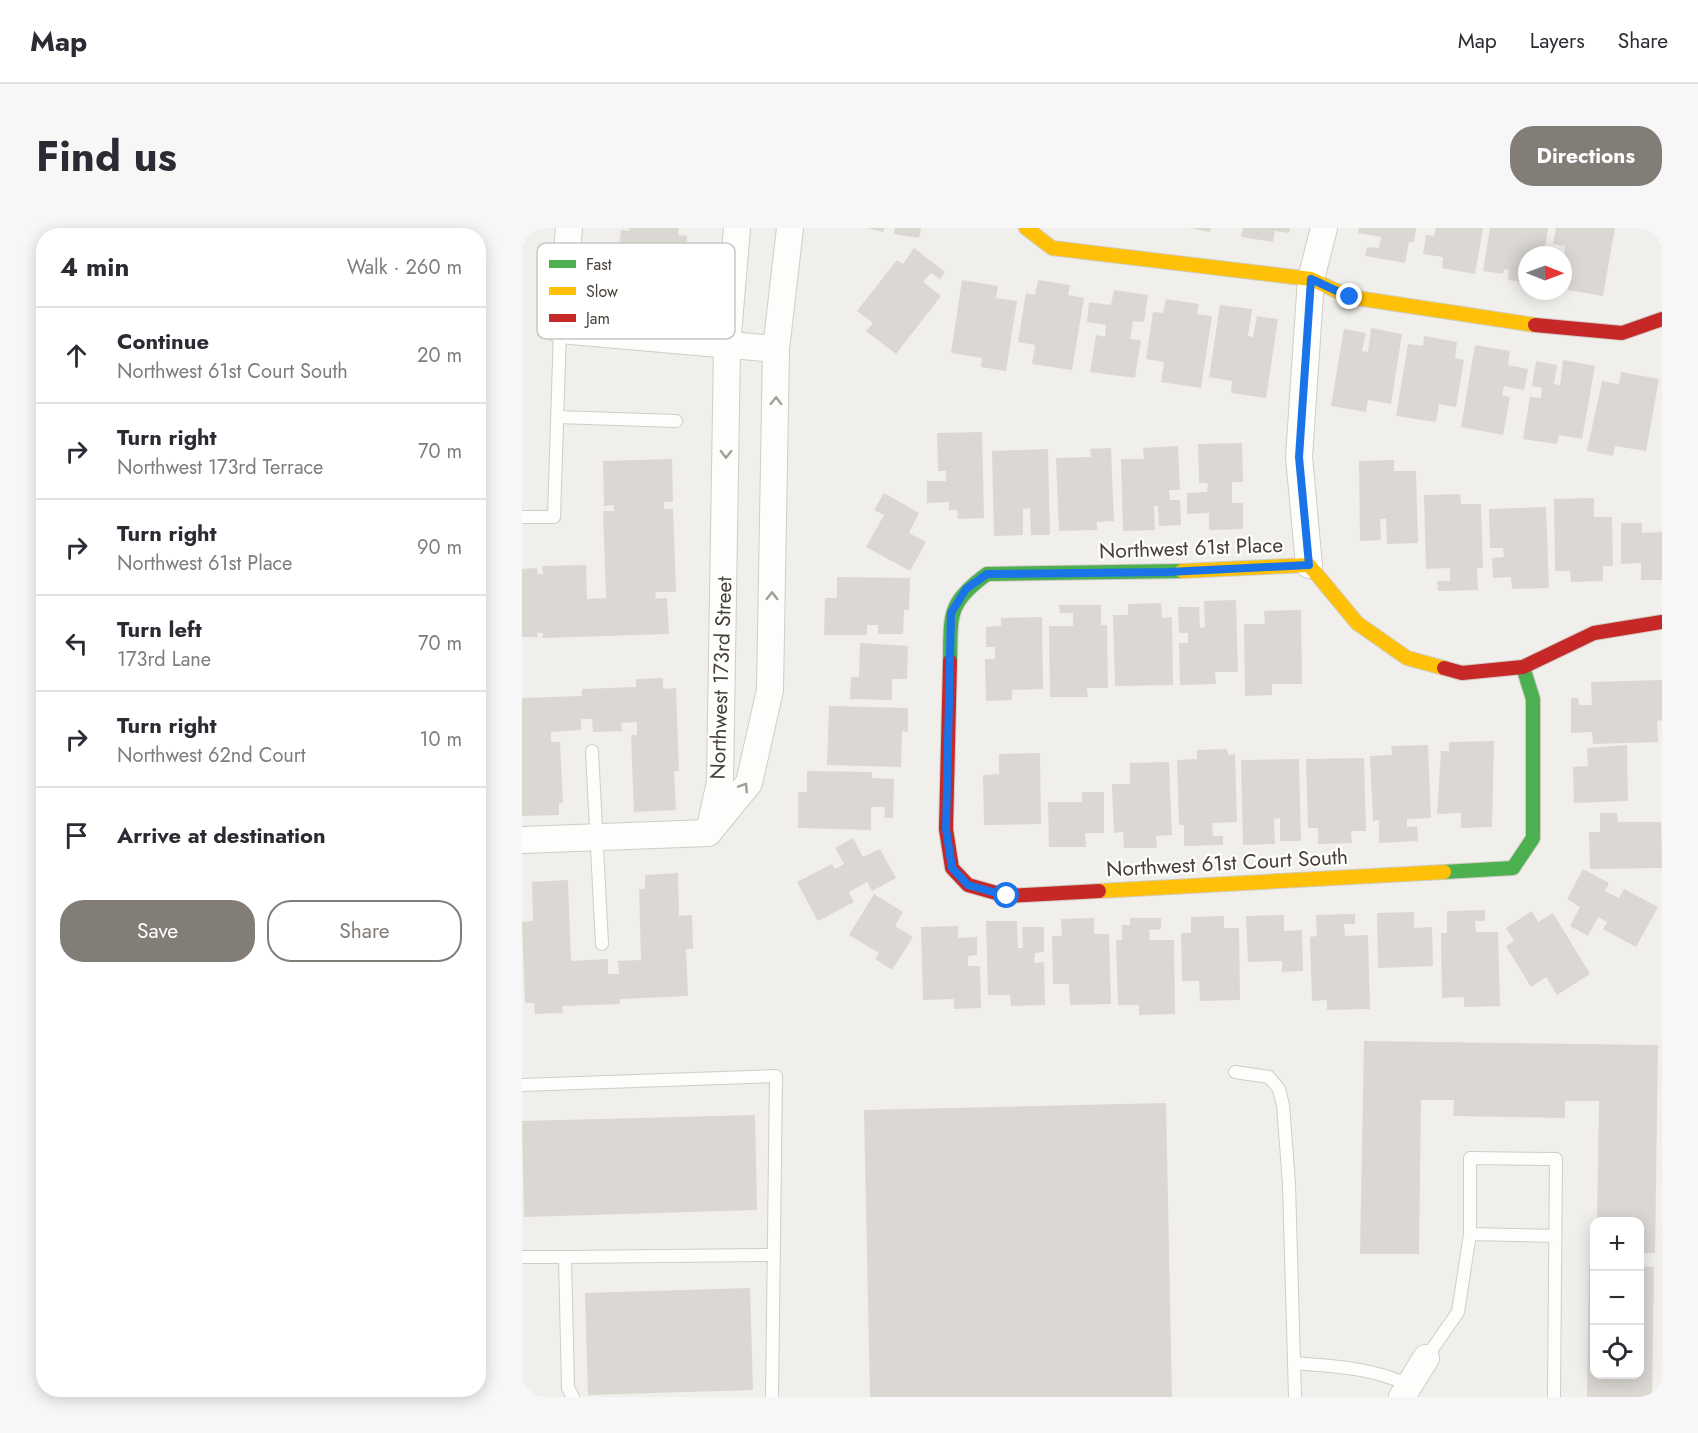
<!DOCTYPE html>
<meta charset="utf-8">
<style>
body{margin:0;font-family:Jost,sans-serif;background:#f7f7f7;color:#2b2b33}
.controls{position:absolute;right:18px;bottom:18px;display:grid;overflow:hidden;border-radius:12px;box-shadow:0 3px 15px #0003}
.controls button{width:54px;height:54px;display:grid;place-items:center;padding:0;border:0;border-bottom:2px solid #e1e1e2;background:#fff;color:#2b2b33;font:30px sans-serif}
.compass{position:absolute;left:996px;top:18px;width:54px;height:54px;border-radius:50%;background:#fff;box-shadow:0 3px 15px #0003;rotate:91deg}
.stop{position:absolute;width:18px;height:18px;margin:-14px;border:4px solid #1a73e8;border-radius:50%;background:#fff}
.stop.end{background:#1a73e8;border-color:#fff;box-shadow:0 2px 6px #0008}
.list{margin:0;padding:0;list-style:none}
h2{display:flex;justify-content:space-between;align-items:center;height:78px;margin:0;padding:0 24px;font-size:26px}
h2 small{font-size:20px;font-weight:400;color:#7c7c81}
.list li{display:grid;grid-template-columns:39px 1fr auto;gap:18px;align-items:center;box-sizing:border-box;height:96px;padding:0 24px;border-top:2px solid #e1e1e2}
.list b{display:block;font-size:22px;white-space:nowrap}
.list p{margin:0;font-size:20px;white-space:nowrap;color:#7c7c81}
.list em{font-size:20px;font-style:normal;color:#7c7c81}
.actions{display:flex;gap:12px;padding:18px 24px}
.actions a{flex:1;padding:14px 0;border:2px solid #827d76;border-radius:24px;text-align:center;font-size:21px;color:#827d76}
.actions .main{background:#827d76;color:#fff}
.icon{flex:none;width:33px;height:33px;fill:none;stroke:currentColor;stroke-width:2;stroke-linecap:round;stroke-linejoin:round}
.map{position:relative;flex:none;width:1140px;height:1169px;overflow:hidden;border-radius:24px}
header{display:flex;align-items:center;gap:36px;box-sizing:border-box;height:84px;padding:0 30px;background:#fff;border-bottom:2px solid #e1e1e2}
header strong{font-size:28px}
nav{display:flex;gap:33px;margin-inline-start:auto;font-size:21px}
.intro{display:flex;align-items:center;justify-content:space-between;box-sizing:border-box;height:144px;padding:0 36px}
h1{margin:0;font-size:42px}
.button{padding:15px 27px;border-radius:24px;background:#827d76;color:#fff;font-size:21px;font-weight:700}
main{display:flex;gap:36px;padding:0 36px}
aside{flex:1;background:#fff;border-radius:24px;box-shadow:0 3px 15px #0003}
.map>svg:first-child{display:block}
.building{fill:#dbd8d3}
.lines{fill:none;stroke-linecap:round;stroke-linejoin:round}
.lane-casing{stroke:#cfcdc8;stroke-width:14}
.street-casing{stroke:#cfcdc8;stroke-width:28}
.fast-casing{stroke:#d0ccc2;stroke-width:16}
.slow-casing{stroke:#d0ccc2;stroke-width:16}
.jam-casing{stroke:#d0ccc2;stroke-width:16}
.lane{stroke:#fdfdfc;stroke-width:12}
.street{stroke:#fdfdfc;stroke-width:26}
.fast{stroke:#4caf50;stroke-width:14}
.slow{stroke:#ffc107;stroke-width:14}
.jam{stroke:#c62828;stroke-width:14}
.oneway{stroke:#a29e9a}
.route{stroke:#1a73e8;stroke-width:8}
.labels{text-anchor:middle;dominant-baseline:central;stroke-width:4.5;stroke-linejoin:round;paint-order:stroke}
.street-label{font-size:21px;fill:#474037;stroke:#fff}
.key{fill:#fff;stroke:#c8c6c3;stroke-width:1.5}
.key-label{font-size:16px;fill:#474037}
</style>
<header>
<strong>Map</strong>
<nav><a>Map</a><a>Layers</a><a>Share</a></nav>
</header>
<div class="intro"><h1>Find us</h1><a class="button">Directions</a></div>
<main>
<aside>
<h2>4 min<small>Walk · 260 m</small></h2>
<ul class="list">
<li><svg class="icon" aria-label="ahead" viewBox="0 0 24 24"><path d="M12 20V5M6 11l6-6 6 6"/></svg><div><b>Continue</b><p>Northwest 61st Court South</p></div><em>20 m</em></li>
<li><svg class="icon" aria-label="right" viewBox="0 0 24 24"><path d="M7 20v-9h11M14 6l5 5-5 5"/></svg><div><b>Turn right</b><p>Northwest 173rd Terrace</p></div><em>70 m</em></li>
<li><svg class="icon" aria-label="right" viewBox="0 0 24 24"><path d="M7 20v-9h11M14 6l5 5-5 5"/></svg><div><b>Turn right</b><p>Northwest 61st Place</p></div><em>90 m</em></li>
<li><svg class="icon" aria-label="left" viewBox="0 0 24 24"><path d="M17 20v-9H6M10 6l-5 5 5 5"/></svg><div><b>Turn left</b><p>173rd Lane</p></div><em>70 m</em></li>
<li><svg class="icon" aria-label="right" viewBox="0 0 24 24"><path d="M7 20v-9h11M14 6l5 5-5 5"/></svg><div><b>Turn right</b><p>Northwest 62nd Court</p></div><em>10 m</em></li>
<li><svg class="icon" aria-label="arrive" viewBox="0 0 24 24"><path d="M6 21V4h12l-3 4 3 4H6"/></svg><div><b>Arrive at destination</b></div></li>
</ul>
<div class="actions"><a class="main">Save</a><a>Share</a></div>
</aside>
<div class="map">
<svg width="1140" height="1169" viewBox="0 0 1140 1169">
<rect width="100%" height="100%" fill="#f1efeb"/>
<g class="building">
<path d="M 107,0 L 157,0 L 156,7 L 165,8 L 162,38 L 153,37 L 152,43 L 159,44 L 156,71 L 148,70 L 147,80 L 98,74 L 99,64 L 91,63 L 94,36 L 103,37 L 104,29 L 96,28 L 99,2 L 107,3 Z"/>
<path d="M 345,0 L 362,0 L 361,4 Z"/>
<path d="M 373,0 L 399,0 L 397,10 L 372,6 Z"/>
<path d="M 668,0 L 689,0 L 688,4 Z"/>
<path d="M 721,0 L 768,0 L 767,5 L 753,3 L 751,14 L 719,9 Z"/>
<path d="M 837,0 L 894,0 L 892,14 L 887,14 L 883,35 L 843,28 L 845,19 L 857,20 L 859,9 L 836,5 Z"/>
<path d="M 914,0 L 961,0 L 953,46 L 920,40 L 921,29 L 901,26 L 904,7 L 912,8 Z"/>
<path d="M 968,0 L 1026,0 L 1022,27 L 1005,27 L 1005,55 L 986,52 L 987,42 L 982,41 L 981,46 L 961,43 Z"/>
<path d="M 1034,0 L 1093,0 L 1081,68 L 1046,62 L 1048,50 L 1041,49 L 1043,18 L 1031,16 Z"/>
<path d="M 392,20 L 423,44 L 418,51 L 409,45 L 401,54 L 419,68 L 374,126 L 344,103 L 351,95 L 335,83 L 375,32 L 381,36 Z"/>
<path d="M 440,52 L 476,58 L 474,70 L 495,73 L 484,143 L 459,139 L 460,130 L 429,125 Z"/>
<path d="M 516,52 L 548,57 L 546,67 L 562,70 L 550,142 L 510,136 L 513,117 L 496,114 L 504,65 L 513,67 Z"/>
<path d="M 592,62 L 626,67 L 622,94 L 611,93 L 608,111 L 619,112 L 613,150 L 568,144 L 574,107 L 583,109 L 584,97 L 565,94 L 567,74 L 589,77 Z"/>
<path d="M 644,71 L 677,76 L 675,86 L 690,88 L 679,160 L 639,154 L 642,134 L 624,131 L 631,84 L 641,85 Z"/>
<path d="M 698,77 L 730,81 L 726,108 L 731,109 L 735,88 L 756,91 L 744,170 L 709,165 L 710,153 L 687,149 Z"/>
<path d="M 849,100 L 880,106 L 869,176 L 846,172 L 844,184 L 809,178 L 822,101 L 844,105 L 840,123 L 846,124 Z"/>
<path d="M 902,108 L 935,114 L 933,130 L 942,132 L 934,179 L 917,176 L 914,194 L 874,188 L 886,116 L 901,118 Z"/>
<path d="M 953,117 L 988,123 L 986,137 L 1006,141 L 1002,162 L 982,158 L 980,167 L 988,169 L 981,207 L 939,199 Z"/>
<path d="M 1041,132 L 1073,138 L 1060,211 L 1037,207 L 1035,216 L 1001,211 L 1008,169 L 1019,170 L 1020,160 L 1010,158 L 1014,133 L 1035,137 L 1032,156 L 1038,157 Z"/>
<path d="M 1099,144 L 1137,151 L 1124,223 L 1093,218 L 1091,228 L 1065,223 L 1080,153 L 1097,156 Z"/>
<path d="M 460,204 L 462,290 L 436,291 L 435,282 L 427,282 L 427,274 L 405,275 L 405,253 L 424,253 L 424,243 L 416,243 L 415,205 Z"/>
<path d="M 720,215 L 721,254 L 710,254 L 710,275 L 721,275 L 721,301 L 687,302 L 687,285 L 665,286 L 665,265 L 685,264 L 686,255 L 677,255 L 676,216 Z"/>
<path d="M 656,218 L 658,262 L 647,262 L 648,272 L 658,272 L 659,297 L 637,298 L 636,278 L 632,278 L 633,302 L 601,303 L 599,231 L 622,231 L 621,220 Z"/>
<path d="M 589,220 L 592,293 L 575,294 L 575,302 L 537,303 L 534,230 L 569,229 L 568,221 Z"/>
<path d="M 526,221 L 528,307 L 509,307 L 508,280 L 501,281 L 501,307 L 472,308 L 470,223 Z"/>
<path d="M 150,231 L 151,274 L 142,274 L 142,281 L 151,281 L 154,364 L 134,364 L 133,371 L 145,370 L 147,406 L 20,410 L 21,405 L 15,405 L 16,409 L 0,409 L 0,341 L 15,340 L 16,346 L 21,346 L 20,338 L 64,337 L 65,371 L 84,370 L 81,283 L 92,283 L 92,277 L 82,278 L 81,233 Z"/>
<path d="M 872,232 L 872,243 L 894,243 L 896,315 L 865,316 L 864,291 L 858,291 L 859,312 L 838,313 L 837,233 Z"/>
<path d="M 362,265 L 397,285 L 387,305 L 404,314 L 388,343 L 344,319 L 362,287 L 352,282 Z"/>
<path d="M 938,266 L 939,276 L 959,276 L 961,340 L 955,340 L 956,362 L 916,363 L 915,353 L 928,353 L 928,340 L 904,341 L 902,267 Z"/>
<path d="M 1072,270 L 1072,289 L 1090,289 L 1091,338 L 1081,338 L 1081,353 L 1049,354 L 1048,343 L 1033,343 L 1032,271 Z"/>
<path d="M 1024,279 L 1027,360 L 990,361 L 989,349 L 971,350 L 970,330 L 982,329 L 981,320 L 968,320 L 967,281 Z"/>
<path d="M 1099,295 L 1120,295 L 1120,305 L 1140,304 L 1140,352 L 1119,352 L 1119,335 L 1099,336 Z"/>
<path d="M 315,349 L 388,350 L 387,382 L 382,382 L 381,406 L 356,406 L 356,397 L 345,397 L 345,407 L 302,407 L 303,370 L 315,370 Z"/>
<path d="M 714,372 L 716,444 L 693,444 L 694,456 L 658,457 L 657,415 L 666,415 L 666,405 L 657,405 L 656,379 L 677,379 L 678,400 L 683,399 L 682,373 Z"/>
<path d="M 639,375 L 640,390 L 650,389 L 651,457 L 593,458 L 591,387 L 606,387 L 606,376 Z"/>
<path d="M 537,377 L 579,377 L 579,397 L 585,397 L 586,460 L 565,460 L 566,469 L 528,469 L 527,398 L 551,398 L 551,385 L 538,385 Z"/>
<path d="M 779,382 L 780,456 L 750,456 L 750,467 L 723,468 L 722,396 L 743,396 L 742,383 Z"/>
<path d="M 520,389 L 521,461 L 490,462 L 490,472 L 464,473 L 463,431 L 473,431 L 473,419 L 464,419 L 464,399 L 479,398 L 479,390 Z"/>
<path d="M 338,415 L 386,418 L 385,451 L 370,451 L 370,472 L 328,471 L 329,449 L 337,449 Z"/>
<path d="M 141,450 L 141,461 L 154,460 L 157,543 L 152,543 L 154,582 L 112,584 L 109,507 L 115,507 L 115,494 L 99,495 L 100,503 L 71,504 L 70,491 L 59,491 L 59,502 L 29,504 L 29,514 L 38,514 L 41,575 L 37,575 L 37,587 L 0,588 L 0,470 L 60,468 L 60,461 L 114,459 L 114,451 Z"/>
<path d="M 1140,452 L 1140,492 L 1135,493 L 1136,514 L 1071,516 L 1070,504 L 1049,505 L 1049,470 L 1056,470 L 1057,477 L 1070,477 L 1069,454 Z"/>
<path d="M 307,478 L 386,480 L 386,504 L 380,503 L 379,539 L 305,537 Z"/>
<path d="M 972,513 L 970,599 L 939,600 L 939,585 L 915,586 L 919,523 L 927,523 L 927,514 Z"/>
<path d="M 906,517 L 909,590 L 885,591 L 885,599 L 895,598 L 896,613 L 857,615 L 857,592 L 851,593 L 848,528 L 870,527 L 869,518 Z"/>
<path d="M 1105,517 L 1106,573 L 1052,575 L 1051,539 L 1066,538 L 1065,520 Z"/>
<path d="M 705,521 L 706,527 L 713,526 L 715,594 L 690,595 L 691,608 L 701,608 L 701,617 L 662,618 L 662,597 L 657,597 L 655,532 L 675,531 L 675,522 Z"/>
<path d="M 518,525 L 519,596 L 462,597 L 461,547 L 477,546 L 477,526 Z"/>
<path d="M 842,530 L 844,603 L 829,603 L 830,615 L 796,616 L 796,600 L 786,600 L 784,531 Z"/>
<path d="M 777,531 L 779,613 L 758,613 L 758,590 L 752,591 L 753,616 L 721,617 L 719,532 Z"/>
<path d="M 647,534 L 650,607 L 634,608 L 635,620 L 602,620 L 601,604 L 592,605 L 590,556 L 608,556 L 608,535 Z"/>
<path d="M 285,543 L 350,544 L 350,550 L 372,551 L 371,590 L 362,590 L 363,579 L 349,579 L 349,602 L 276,600 L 276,564 L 285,564 Z"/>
<path d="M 560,564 L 582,564 L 582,605 L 563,605 L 564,619 L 527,619 L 526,574 L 560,574 Z"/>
<path d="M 1078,585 L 1095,585 L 1096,594 L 1139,594 L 1140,640 L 1068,641 L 1067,604 L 1078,604 Z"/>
<path d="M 331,610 L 341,629 L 358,621 L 374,650 L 350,663 L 345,654 L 327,664 L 332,674 L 296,693 L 275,654 L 310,636 L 313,641 L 322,636 L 313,620 Z"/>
<path d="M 1061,641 L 1087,655 L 1083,663 L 1097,670 L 1102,661 L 1136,679 L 1114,719 L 1081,701 L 1085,694 L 1076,689 L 1066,708 L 1048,698 L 1058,679 L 1045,671 Z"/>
<path d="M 156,645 L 157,688 L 170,687 L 171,721 L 164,721 L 166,768 L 98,771 L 98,776 L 40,778 L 41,785 L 13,786 L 12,775 L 3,775 L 0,694 L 11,693 L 10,654 L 46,652 L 49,733 L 86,731 L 86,746 L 97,746 L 96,733 L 119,732 L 117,661 L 123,661 L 123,647 Z"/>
<path d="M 352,666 L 381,684 L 373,698 L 391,709 L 370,742 L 353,731 L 357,725 L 327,707 Z"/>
<path d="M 963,682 L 963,693 L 953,693 L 954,704 L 976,704 L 978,778 L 942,779 L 942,769 L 920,770 L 919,705 L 925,705 L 925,683 Z"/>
<path d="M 1010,683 L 1016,694 L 1031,685 L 1068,746 L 1035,767 L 1024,749 L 1009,759 L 984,718 L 992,713 L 984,700 Z"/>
<path d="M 892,684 L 892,700 L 910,699 L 911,738 L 856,740 L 855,685 Z"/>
<path d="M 833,686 L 833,696 L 822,696 L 823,708 L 846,707 L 848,781 L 805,782 L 805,772 L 790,773 L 788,709 L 795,708 L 794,687 Z"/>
<path d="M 762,687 L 762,703 L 780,702 L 781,743 L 760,744 L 760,733 L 726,734 L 724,688 Z"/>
<path d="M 702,688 L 702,700 L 717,700 L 718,772 L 678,773 L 677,753 L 660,753 L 659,705 L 669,705 L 669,689 Z"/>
<path d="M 572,690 L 572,706 L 587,706 L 589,776 L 548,777 L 547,756 L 531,756 L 530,708 L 540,708 L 539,691 Z"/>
<path d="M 608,690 L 639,690 L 639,701 L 627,702 L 628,712 L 652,712 L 653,786 L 617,787 L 617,777 L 596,777 L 594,712 L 600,712 L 600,697 L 608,697 Z"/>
<path d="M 464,693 L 495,693 L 496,720 L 501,720 L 500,699 L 522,699 L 522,724 L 513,725 L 512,735 L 522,734 L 523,777 L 489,778 L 488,767 L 466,767 Z"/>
<path d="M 436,698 L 436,710 L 455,709 L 455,727 L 446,728 L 446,738 L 458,738 L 459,780 L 432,781 L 432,771 L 401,772 L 399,699 Z"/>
<path d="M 842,813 L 1136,817 L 1133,1025 L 1118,1025 L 1118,994 L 1075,994 L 1077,873 L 1043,873 L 1043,890 L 931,888 L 932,872 L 899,872 L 897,1026 L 838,1026 Z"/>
<path d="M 644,875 L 650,1169 L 348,1169 L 342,882 Z"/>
<path d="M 233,887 L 235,982 L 2,989 L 0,893 Z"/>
<path d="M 1067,1037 L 1072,1038 L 1072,1146 L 1118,1146 L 1118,1038 L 1132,1039 L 1130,1169 L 1065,1169 Z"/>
<path d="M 228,1060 L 231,1162 L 66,1167 L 63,1065 Z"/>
</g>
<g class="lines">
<g class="lane-casing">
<g id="lane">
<path d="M 35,189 L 154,193"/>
<path d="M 0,289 L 32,289 L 38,102"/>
<path d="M 70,523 L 80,716"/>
<path d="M 713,844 L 747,849 L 757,861 L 761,877 L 767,956 L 773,1169"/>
<path d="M 0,857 L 254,848 L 250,1169"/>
<path d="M 0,1029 L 43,1029 L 46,1160 L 51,1169"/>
<path d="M 43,1029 L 251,1027"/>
<path d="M 904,1130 L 936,1084 L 948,1006"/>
<path d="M 772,1135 C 813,1138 850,1140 887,1157"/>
<path d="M 1032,1169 L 1034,931 L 948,930 L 948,1006 L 1033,1008"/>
</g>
</g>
<g class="street-casing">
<g id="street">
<path d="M 47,0 L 38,102 L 254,121"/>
<path d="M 787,337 L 777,229 L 789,51 L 802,0"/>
<path d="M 188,599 L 198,554 L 205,118 L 215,0"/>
<path d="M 186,605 L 227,555 L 248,462 L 254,121 L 268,0"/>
<path d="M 0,612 L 186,605"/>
<path d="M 880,1169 L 904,1130"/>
</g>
</g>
<g class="fast-casing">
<g id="fast">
<path d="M 428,433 C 429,387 425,375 465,346 L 660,343"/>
<path d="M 922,644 L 991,640 L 1011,610 L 1011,471 L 1001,439"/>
</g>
</g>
<g class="slow-casing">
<g id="slow">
<path d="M 504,0 L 530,20 L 789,51 L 828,69 L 1013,97"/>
<path d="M 660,343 L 787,337 L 835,395 L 885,430 L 922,440"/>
<path d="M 577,663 L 922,644"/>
</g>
</g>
<g class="jam-casing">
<g id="jam">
<path d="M 1013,97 L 1100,105 L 1140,91"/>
<path d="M 428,433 L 424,601 L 430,640 L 446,657 L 485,668 L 577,663"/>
<path d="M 922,440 L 940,445 L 1001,439 L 1072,405 L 1140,394"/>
</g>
</g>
<use href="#lane" class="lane"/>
<use href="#street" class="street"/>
<use href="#fast" class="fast"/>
<use href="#slow" class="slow"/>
<use href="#jam" class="jam"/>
</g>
<defs><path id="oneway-chevron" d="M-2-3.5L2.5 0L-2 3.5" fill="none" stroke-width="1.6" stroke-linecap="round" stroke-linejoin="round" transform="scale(1.5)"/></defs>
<g class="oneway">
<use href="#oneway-chevron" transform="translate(254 173) rotate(-89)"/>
<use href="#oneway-chevron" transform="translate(204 226) rotate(91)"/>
<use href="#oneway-chevron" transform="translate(250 368) rotate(-89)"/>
<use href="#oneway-chevron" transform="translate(222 559) rotate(-57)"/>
</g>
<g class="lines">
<path class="route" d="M 485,668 L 446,657 L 430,640 L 424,601 L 429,385 L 444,361 L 465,346 L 646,344 L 787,337 L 777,229 L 789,51 L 828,69"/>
</g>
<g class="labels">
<g class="street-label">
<text transform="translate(669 320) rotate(-2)">Northwest 61st Place</text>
<text transform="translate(199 450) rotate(-88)">Northwest 173rd Street</text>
<text transform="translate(705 635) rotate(-3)">Northwest 61st Court South</text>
</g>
</g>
<rect x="15" y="15" width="198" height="96" rx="9" class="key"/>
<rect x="27" y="32" width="27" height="8" fill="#4caf50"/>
<rect x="27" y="59" width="27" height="8" fill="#ffc107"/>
<rect x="27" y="86" width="27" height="8" fill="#c62828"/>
<g class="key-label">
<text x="64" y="42">Fast</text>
<text x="64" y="69">Slow</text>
<text x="64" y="96">Jam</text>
</g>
</svg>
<div class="controls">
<button>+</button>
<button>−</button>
<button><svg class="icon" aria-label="locate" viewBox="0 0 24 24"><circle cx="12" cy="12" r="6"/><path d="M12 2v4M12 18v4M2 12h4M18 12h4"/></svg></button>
</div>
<svg class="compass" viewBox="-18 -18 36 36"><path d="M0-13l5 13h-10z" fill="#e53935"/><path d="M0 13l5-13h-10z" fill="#7c7c81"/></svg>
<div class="stop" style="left:485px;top:668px"></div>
<div class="stop end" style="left:828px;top:69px"></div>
</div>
</main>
